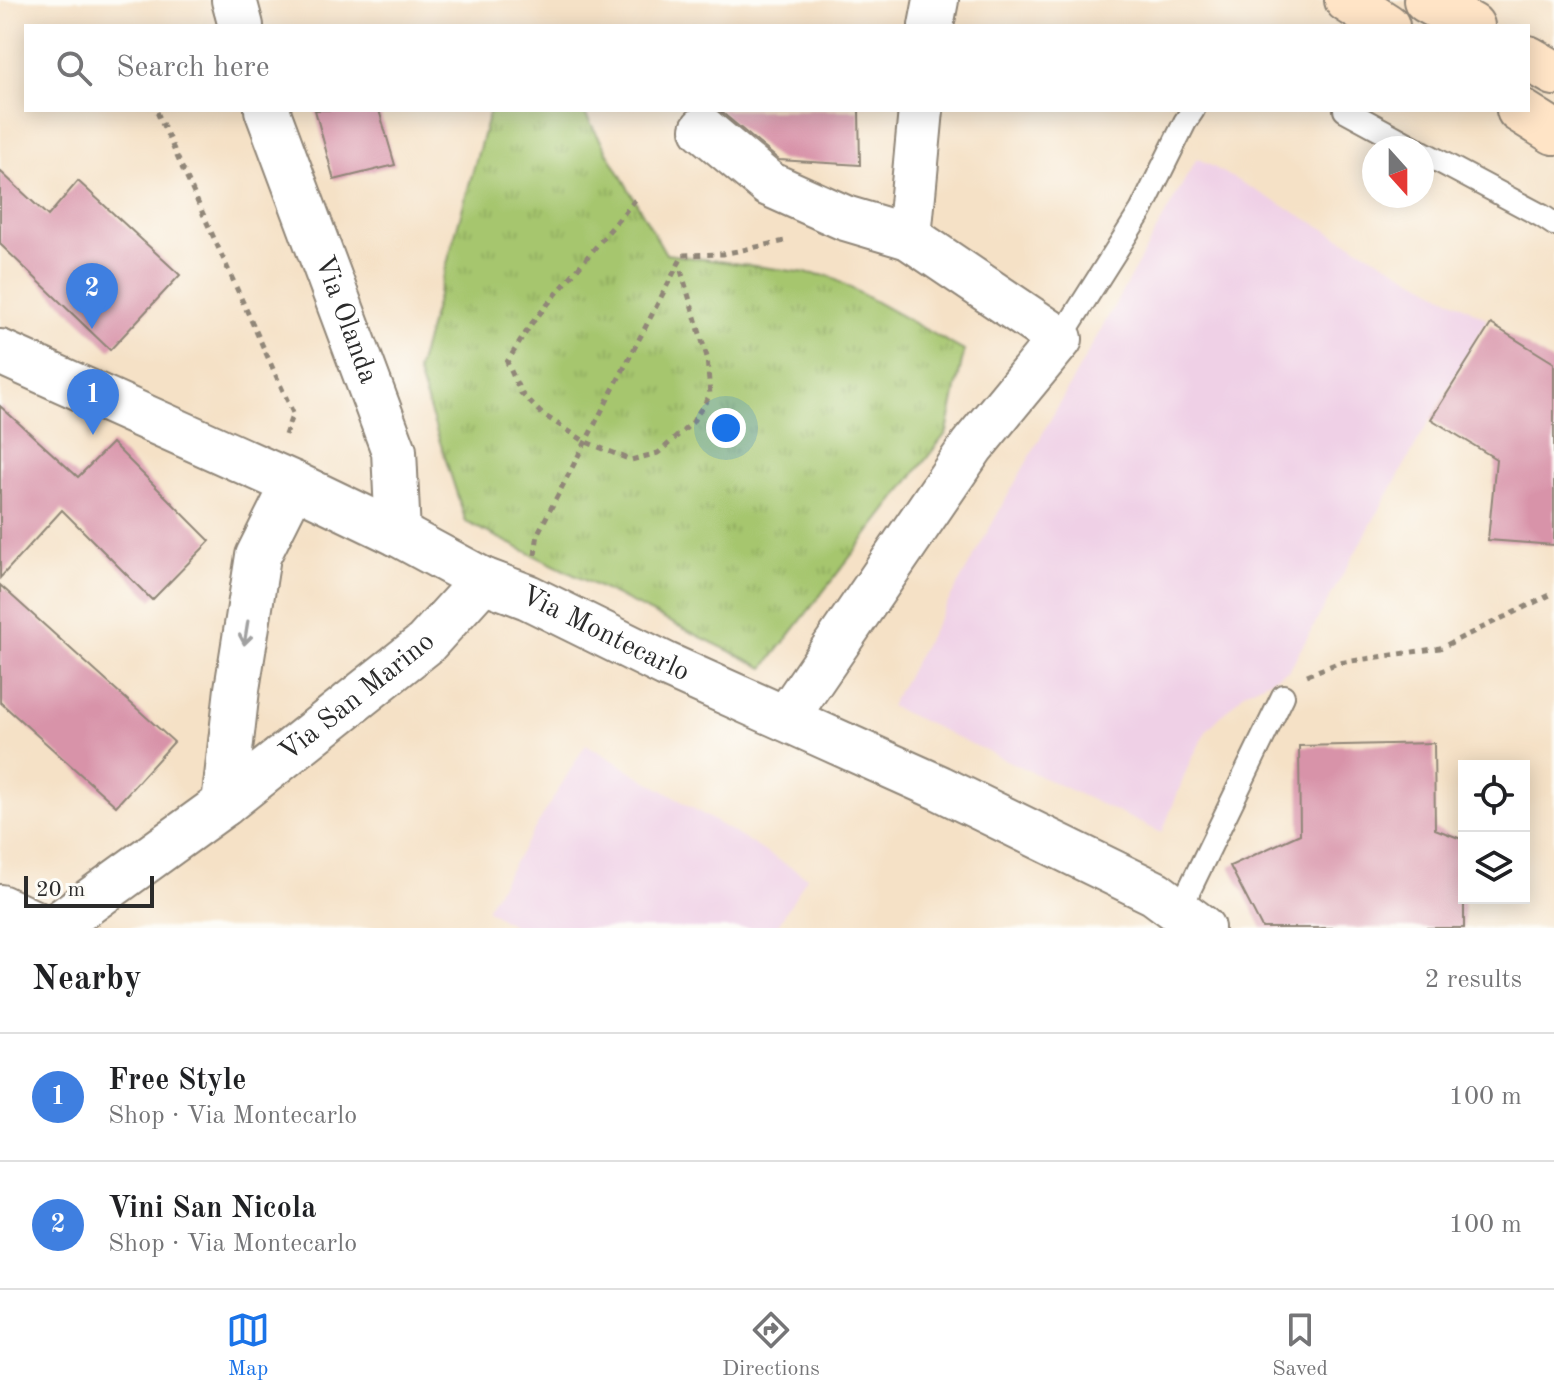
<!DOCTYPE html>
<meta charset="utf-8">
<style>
body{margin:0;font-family:"Old Standard TT",serif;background:#f6f6f6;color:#202124}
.controls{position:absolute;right:24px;bottom:24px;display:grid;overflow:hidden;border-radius:0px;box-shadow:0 4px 20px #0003}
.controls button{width:72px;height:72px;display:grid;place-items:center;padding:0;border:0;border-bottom:2px solid #e0e0e0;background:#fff;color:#202124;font:40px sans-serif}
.compass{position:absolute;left:1362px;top:136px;width:72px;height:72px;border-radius:50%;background:#fff;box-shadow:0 4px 20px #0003;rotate:159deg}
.scale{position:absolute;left:24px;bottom:20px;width:130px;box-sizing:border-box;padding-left:8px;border:4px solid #2b2b2b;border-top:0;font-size:22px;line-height:28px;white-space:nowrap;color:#2b2b2b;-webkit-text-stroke:6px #fdfcf7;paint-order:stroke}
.you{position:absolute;left:726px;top:428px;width:28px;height:28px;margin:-20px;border:6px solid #fff;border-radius:50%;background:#1a73e8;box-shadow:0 0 0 12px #1a73e833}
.badge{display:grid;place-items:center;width:52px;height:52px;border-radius:50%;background:#1a73e8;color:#fff;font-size:26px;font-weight:700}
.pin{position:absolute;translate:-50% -66px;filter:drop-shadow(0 2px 4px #0008)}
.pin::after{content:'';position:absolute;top:42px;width:28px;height:24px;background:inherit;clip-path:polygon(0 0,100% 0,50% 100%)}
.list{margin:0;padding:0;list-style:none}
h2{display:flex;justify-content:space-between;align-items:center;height:104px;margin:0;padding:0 32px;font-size:34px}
h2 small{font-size:26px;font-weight:400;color:#757577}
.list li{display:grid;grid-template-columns:52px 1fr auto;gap:24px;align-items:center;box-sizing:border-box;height:128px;padding:0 32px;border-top:2px solid #e0e0e0}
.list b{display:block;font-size:30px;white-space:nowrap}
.list p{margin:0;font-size:26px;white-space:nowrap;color:#757577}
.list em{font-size:26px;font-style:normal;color:#757577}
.icon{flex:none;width:44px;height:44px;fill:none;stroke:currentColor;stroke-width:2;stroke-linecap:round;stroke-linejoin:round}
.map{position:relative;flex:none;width:1554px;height:928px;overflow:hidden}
.search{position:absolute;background:#fff;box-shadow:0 4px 20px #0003;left:24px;right:24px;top:24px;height:88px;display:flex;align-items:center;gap:20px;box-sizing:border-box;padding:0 28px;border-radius:0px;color:#757577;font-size:30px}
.sheet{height:360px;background:#fff}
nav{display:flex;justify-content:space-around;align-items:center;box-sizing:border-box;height:112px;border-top:2px solid #e0e0e0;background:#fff;font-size:22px;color:#757577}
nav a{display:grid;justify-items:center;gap:4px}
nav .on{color:#1a73e8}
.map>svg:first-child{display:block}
.built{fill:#efd0e6}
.grass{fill:url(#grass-tufts);stroke:#68784c;stroke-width:2}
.building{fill:#d893a9}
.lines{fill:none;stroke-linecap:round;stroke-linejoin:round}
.lane-casing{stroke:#908678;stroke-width:26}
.street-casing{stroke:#908678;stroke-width:48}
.secondary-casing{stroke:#908678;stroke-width:48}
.path{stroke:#908678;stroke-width:5;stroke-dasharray:6 6;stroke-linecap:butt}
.lane{stroke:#fff;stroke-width:22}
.street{stroke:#fff;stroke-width:44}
.secondary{stroke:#ffe4c6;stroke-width:44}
.oneway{stroke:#a0a0a0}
.labels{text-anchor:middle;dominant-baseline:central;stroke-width:7;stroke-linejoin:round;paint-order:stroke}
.street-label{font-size:28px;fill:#2b2b2b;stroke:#fdfcf7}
</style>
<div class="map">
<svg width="1554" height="928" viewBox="0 0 1554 928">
<defs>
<pattern id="grass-tufts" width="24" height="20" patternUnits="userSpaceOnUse" patternTransform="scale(2)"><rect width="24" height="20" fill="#a6c66e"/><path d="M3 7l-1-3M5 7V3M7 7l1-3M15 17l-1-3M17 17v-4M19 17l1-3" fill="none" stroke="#8faa5f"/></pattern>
</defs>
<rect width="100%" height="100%" fill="#fdfcf7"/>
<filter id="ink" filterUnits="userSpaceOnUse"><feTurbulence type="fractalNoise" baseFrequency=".0125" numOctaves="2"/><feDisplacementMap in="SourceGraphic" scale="16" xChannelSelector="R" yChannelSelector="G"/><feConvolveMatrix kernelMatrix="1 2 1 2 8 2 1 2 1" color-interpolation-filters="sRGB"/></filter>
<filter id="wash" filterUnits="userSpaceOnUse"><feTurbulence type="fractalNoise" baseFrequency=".006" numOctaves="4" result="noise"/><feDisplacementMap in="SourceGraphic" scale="32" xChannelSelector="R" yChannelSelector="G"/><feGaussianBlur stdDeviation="1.8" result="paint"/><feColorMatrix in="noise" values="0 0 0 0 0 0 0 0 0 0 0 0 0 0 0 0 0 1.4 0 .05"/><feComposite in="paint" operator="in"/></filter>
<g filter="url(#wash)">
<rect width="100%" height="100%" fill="#f5e1c6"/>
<g class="built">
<path d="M 1197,158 L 1487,319 L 1289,670 L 1245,692 L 1207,730 L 1189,764 L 1162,833 L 890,706 Z"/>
<path d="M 586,744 L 807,877 L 776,928 L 517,928 L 486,909 Z"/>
</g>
<path class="grass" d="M 490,110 L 583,110 L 666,254 L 829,276 L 964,351 L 947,432 L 764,668 L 466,522 L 417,371 Z"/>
<g id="blocks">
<g class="building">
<path d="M 315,110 L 379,110 L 395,165 L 334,180 Z"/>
<path d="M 719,110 L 859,110 L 860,165 L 779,160 Z"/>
<path d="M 0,171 L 48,216 L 78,181 L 180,275 L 110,350 L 0,244 Z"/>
<path d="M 1491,324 L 1554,363 L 1554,545 L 1488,540 L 1496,459 L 1431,419 Z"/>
<path d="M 0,406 L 78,477 L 112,443 L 210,541 L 152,600 L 62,510 L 0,578 Z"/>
<path d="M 0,585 L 174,742 L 116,806 L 0,702 Z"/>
<path d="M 1434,743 L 1435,829 L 1464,840 L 1464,928 L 1262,928 L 1230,866 L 1300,834 L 1299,746 Z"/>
</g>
</g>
</g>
<g filter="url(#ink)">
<use href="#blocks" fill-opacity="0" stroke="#908678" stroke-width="2"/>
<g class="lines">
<g class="lane-casing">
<g id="lane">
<path d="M 1345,110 L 1415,148"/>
<path d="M 1422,152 L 1542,216 L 1554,224"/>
<path d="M 1060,339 L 1141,211 L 1185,122 L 1193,110"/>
<path d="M 1179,911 L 1283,696"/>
</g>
</g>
<g class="street-casing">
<g id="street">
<path d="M 234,0 L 241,26"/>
<path d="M 931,26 L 936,0"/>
<path id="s1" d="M 267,110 L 394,451 L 398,534"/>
<path d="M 703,129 L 769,184 L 845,218 L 909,237 L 1060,339 L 972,446 L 786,718"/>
<path d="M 909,237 L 921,110"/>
<path id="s2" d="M 0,352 L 294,484 L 398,534 L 483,580 L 528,597 L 666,665 L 940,788 L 1155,893 L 1202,928"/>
<path d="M 224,804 L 237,689 L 258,556 L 294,484"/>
<path d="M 0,907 L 45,928"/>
<path id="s3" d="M 53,928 L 224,804 L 425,644 L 483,580"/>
</g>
</g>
<g class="secondary-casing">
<g id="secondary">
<path d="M 1347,0 L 1387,26"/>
<path d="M 1426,0 L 1472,26"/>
<path d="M 1528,58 L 1554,73"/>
<path d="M 1519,110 L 1554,132"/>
</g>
</g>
<g class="path">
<path d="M 157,112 L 293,413 L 285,435"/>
<path d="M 635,200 L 532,323 L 507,362 L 521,393 L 542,414 L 586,442 L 631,460 L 658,453 L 692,423 L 710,395 L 707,357 L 679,264"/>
<path d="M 535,555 L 538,533 L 683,255 L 723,254 L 785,241"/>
<path d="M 1307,675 L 1338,663 L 1440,648 L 1554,593"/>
</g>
<use href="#lane" class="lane"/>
<use href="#street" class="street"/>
<use href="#secondary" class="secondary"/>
</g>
<defs><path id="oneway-shaft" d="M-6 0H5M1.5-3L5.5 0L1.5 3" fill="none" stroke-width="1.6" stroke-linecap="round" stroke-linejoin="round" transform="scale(2)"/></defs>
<use class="oneway" href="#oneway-shaft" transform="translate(246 633) rotate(99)"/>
</g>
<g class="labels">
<g class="street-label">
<text stroke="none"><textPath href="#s1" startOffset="224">Via Olanda</textPath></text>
<text stroke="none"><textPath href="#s2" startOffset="668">Via Montecarlo</textPath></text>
<text stroke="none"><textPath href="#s3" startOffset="382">Via San Marino</textPath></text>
</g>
</g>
</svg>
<div class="controls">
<button><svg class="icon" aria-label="locate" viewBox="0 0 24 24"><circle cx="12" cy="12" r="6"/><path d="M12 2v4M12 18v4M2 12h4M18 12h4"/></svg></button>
<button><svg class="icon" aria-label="layers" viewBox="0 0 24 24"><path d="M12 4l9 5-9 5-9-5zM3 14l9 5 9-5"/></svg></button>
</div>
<svg class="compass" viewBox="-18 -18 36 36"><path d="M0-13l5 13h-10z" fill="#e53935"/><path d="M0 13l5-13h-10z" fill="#757577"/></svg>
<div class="scale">20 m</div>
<div class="you"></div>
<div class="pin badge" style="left:93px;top:435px;background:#3f7fe0">1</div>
<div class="pin badge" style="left:92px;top:329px;background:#3f7fe0">2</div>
<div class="search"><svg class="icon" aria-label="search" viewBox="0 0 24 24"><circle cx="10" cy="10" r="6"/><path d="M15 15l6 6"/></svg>Search here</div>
</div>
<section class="sheet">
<h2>Nearby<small>2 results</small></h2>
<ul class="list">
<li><span class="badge" style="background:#3f7fe0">1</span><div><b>Free Style</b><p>Shop · Via Montecarlo</p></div><em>100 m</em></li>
<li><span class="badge" style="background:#3f7fe0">2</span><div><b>Vini San Nicola</b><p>Shop · Via Montecarlo</p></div><em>100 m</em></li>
</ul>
</section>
<nav>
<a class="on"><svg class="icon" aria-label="map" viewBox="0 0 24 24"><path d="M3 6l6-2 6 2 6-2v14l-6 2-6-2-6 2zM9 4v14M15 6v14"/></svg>Map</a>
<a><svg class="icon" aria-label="directions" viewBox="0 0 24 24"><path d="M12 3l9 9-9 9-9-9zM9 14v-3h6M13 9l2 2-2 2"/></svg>Directions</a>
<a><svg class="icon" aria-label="saved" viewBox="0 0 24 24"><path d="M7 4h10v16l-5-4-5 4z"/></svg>Saved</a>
</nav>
